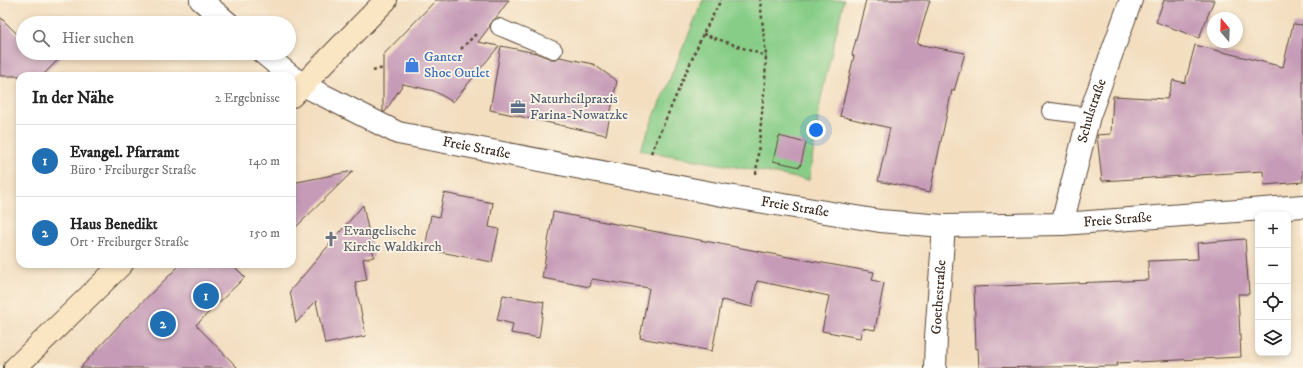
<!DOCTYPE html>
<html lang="de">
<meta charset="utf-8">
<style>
body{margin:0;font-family:"IM FELL DW Pica",serif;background:#f2f2f2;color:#222}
.controls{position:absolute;right:12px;bottom:12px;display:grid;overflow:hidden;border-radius:8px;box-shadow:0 2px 6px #0003}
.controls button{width:36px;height:36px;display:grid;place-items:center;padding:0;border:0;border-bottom:1px solid #e0e0e0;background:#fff;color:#222;font:20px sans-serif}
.compass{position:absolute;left:1207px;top:12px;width:36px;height:36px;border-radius:50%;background:#fff;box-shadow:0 2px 6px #0003;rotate:341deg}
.you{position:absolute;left:816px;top:130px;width:14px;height:14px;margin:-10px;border:3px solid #fff;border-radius:50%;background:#1a73e8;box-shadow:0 0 0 6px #1a73e833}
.badge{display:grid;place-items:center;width:26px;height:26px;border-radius:50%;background:#1f6fb2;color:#fff;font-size:13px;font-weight:700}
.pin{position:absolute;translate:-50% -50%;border:2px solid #fff;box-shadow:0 1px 4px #0006}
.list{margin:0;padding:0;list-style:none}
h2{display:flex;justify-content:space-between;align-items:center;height:52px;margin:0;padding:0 16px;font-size:17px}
h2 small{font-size:13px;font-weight:400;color:#767676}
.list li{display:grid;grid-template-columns:26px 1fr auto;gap:12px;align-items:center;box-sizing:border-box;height:72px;padding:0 16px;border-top:1px solid #e0e0e0}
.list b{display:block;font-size:15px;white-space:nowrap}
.list p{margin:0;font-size:13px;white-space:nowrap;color:#767676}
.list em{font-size:13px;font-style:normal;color:#767676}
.icon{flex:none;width:22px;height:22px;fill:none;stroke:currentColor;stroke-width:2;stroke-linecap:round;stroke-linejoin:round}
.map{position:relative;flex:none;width:1303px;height:368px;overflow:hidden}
.search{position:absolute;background:#fff;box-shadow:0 2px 6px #0003;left:16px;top:16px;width:280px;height:44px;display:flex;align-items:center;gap:10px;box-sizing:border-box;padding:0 14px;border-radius:22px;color:#767676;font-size:15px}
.panel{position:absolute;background:#fff;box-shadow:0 2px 6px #0003;left:16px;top:72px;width:280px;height:196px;border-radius:12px}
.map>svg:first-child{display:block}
.green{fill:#87cd87;stroke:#617c52}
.building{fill:#c69bb7}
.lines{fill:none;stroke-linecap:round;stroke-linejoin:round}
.lane-casing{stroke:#574536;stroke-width:18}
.street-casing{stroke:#574536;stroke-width:24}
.secondary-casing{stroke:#574536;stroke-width:24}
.path{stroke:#574536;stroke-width:2.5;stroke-dasharray:3 3;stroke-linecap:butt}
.lane{stroke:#fff;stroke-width:16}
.street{stroke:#fff;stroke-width:22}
.secondary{stroke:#fbe6c4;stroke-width:22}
.labels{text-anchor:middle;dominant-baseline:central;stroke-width:3.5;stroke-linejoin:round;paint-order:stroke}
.shop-label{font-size:14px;fill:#366cbe;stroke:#fcf5e5;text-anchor:start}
.service-label{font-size:14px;fill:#4e5e75;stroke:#fcf5e5;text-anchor:start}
.street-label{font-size:14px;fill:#3b2a1e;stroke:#fcf5e5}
.worship-label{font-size:14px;fill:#5b616d;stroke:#fcf5e5;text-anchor:start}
</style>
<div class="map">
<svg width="1303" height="368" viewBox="0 0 1303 368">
<rect width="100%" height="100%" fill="#fcf5e5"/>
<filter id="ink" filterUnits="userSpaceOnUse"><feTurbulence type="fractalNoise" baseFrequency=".025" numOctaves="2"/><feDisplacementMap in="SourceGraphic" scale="8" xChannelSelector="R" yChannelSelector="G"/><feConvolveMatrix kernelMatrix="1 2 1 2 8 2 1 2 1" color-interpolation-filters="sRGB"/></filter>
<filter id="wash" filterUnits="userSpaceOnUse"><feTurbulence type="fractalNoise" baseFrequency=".012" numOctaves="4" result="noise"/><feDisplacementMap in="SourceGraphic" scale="16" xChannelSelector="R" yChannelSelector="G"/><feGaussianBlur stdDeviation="0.9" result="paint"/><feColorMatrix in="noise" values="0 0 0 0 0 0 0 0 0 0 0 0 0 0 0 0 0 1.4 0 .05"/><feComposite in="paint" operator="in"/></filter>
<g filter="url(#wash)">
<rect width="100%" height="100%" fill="#f3dec0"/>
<path class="green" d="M 703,0 L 844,0 L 821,98 L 809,180 L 640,150 Z"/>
<g id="blocks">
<g class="building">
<path d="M 436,0 L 509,0 L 496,18 L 490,23 L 490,26 L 478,42 L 499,46 L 453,102 L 434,91 L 403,84 L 385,112 L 383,112 L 383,55 Z"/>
<path d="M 866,0 L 930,0 L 917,44 L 965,53 L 954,91 L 952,90 L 930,192 L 878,181 L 890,128 L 840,116 L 854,56 L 852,55 Z"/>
<path d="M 1164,0 L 1214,0 L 1199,38 L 1156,22 Z"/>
<path d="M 0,17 L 23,40 L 23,53 L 65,53 L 42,76 L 0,76 Z"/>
<path d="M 1293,24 L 1303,25 L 1303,182 L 1264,185 L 1263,171 L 1102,181 L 1097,135 L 1111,134 L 1113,96 L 1167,99 L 1173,80 L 1185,83 L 1195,45 L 1283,67 Z"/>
<path d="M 501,46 L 536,53 L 551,59 L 556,59 L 560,57 L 593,64 L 617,81 L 606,135 L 490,110 Z"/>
<path d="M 779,136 L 806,143 L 800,167 L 773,161 Z"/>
<path d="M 353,171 L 292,231 L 292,183 Z"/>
<path d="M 444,193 L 493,203 L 489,227 L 499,229 L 492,262 L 425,249 L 431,215 L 439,217 Z"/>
<path d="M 363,205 L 374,257 L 363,259 L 367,280 L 355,282 L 366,336 L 325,344 L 316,301 L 296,323 L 290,291 Z"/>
<path d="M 553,212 L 783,256 L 874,272 L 872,280 L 884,283 L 875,330 L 862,328 L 860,338 L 822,331 L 829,296 L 757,281 L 752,307 L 722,300 L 712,351 L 640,338 L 649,288 L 592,279 L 590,287 L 542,278 Z"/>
<path d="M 1245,239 L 1249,294 L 1238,294 L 1241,357 L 1117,363 L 1117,366 L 979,368 L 978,348 L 976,349 L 974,287 L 1149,280 L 1148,261 L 1198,259 L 1197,243 Z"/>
<path d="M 181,264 L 232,264 L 245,277 L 196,325 L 238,368 L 80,368 L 123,321 Z"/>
<path d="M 503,295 L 544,302 L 539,338 L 511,333 L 513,324 L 497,320 Z"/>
</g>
</g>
</g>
<g filter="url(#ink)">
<use href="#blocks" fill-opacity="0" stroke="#574536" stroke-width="1"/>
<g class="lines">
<g class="lane-casing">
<g id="lane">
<path d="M 499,27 L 554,50"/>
<path d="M 1050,111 L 1089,116"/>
</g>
</g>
<g class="street-casing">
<g id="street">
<path d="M 201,0 L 228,23"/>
<path d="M 263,53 L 291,76"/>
<path id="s1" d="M 292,77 L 303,85 L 398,133 L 722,195 L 880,221 L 944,226 L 1062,224 L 1303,206"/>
<path id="s2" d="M 1062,224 L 1089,116 L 1131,0"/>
<path id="s3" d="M 935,368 L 936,337 L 944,226"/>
</g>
</g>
<g class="secondary-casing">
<g id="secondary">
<path d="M 292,96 L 386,0"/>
<path d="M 15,368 L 122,264"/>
</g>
</g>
<g class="path">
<path d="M 703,34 L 766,56"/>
<path d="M 461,49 L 476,34"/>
<path d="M 373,71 L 383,68"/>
<path d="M 651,153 L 703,34 L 721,0"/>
<path d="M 756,174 L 765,82 L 766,56 L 760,0"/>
</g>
<use href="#lane" class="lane"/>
<use href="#street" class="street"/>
<use href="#secondary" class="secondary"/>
</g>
</g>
<defs>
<g id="shop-bare" transform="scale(1.2)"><path d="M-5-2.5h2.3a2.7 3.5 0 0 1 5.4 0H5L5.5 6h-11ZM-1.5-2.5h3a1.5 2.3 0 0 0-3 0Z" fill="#3f7fe0" stroke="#fcf5e5" stroke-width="2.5" paint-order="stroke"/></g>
<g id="office-bare" transform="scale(1.2)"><path d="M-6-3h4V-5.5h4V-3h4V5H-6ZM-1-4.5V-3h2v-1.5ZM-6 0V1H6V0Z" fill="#5c6f8a" stroke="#fcf5e5" stroke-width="2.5" paint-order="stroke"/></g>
<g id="church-bare" transform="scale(1.2)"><path d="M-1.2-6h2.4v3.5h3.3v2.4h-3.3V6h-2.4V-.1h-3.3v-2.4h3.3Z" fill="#6b7280" stroke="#fcf5e5" stroke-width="2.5" paint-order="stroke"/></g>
</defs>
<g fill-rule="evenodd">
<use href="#shop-bare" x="412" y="65"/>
<use href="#office-bare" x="518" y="107"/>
<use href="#church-bare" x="331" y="239"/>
</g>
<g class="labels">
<g class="shop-label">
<text x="424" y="57">Ganter<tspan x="424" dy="16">Shoe Outlet</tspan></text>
</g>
<g class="service-label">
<text x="530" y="99">Naturheilpraxis<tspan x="530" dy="16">Farina-Nowatzke</tspan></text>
</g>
<g class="street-label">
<text stroke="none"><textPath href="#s2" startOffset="117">Schulstraße</textPath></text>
<text stroke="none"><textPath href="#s1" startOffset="200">Freie Straße</textPath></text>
<text stroke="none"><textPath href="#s1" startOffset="524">Freie Straße</textPath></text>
<text stroke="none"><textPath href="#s1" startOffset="848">Freie Straße</textPath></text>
<text stroke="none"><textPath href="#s3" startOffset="71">Goethestraße</textPath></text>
</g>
<g class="worship-label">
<text x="343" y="231">Evangelische<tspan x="343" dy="16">Kirche Waldkirch</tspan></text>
</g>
</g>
</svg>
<div class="controls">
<button>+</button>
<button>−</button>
<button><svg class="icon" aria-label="locate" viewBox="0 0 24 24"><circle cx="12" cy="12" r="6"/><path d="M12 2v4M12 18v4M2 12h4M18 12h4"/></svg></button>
<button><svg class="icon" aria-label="layers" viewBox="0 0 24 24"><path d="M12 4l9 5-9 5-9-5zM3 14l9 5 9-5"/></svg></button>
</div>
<svg class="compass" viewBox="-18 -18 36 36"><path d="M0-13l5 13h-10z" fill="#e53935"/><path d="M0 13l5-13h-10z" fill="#767676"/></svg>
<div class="you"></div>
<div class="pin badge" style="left:206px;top:296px">1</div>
<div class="pin badge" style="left:163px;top:324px">2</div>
<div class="search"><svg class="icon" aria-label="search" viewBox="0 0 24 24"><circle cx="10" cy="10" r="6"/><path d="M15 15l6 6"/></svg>Hier suchen</div>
<section class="panel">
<h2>In der Nähe<small>2 Ergebnisse</small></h2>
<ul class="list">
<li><span class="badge">1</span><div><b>Evangel. Pfarramt</b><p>Büro · Freiburger Straße</p></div><em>140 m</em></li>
<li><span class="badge">2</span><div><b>Haus Benedikt</b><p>Ort · Freiburger Straße</p></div><em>150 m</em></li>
</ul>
</section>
</div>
